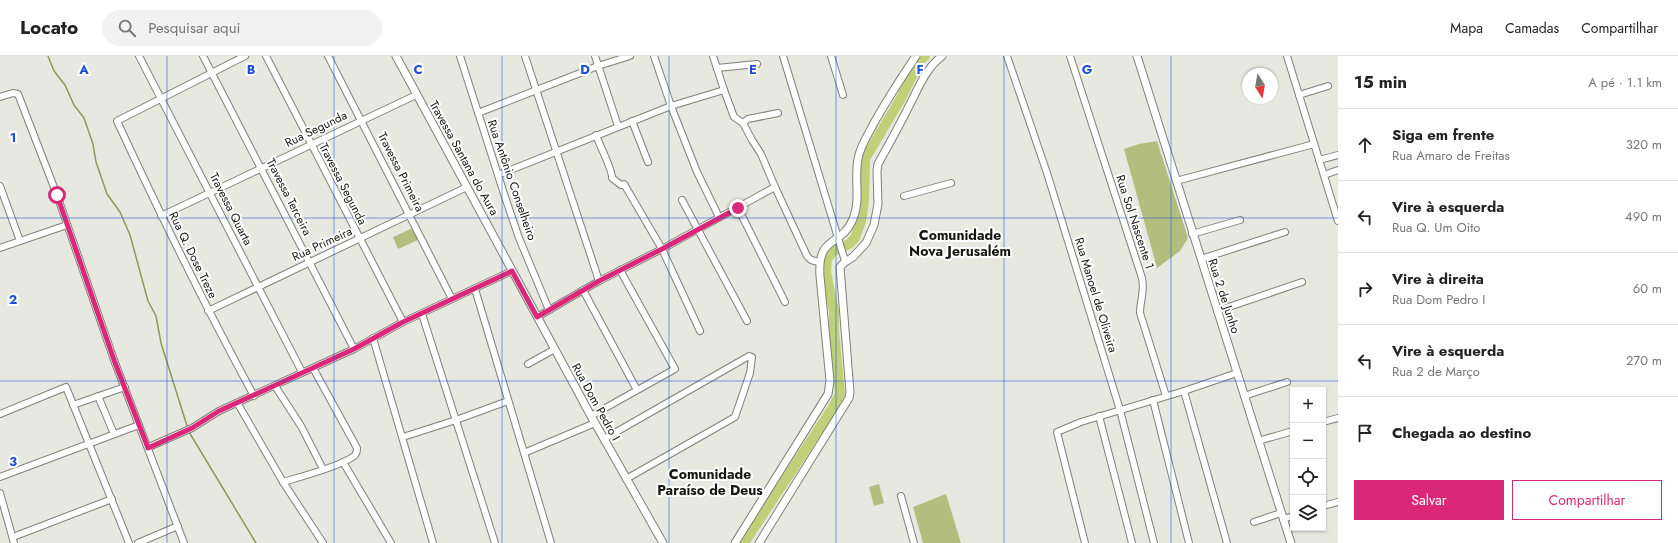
<!DOCTYPE html>
<html lang="pt">
<meta charset="utf-8">
<style>
body{margin:0;font-family:Jost,sans-serif;background:#f2f2f2;color:#222}
.controls{position:absolute;right:12px;bottom:12px;display:grid;overflow:hidden;border-radius:0px;box-shadow:0 1px 3px #0004}
.controls button{width:36px;height:36px;display:grid;place-items:center;padding:0;border:0;border-bottom:1px solid #e0e0e0;background:#fff;color:#222;font:20px sans-serif}
.compass{position:absolute;left:1242px;top:12px;width:36px;height:36px;border-radius:50%;background:#fff;box-shadow:0 1px 3px #0004;rotate:169deg}
.stop{position:absolute;width:12px;height:12px;margin:-9px;border:3px solid #db2777;border-radius:50%;background:#fff}
.stop.end{background:#db2777;border-color:#fff;box-shadow:0 1px 4px #0008}
.list{margin:0;padding:0;list-style:none}
h2{display:flex;justify-content:space-between;align-items:center;height:52px;margin:0;padding:0 16px;font-size:17px}
h2 small{font-size:13px;font-weight:400;color:#767676}
.list li{display:grid;grid-template-columns:26px 1fr auto;gap:12px;align-items:center;box-sizing:border-box;height:72px;padding:0 16px;border-top:1px solid #e0e0e0}
.list b{display:block;font-size:15px;white-space:nowrap}
.list p{margin:0;font-size:13px;white-space:nowrap;color:#767676}
.list em{font-size:13px;font-style:normal;color:#767676}
.actions{display:flex;gap:8px;padding:12px 16px}
.actions a{flex:1;padding:9px 0;border:1px solid #db2777;border-radius:0px;text-align:center;font-size:14px;color:#db2777}
.actions .main{background:#db2777;color:#fff}
.icon{flex:none;width:22px;height:22px;fill:none;stroke:currentColor;stroke-width:2;stroke-linecap:round;stroke-linejoin:round}
.map{position:relative;flex:none;width:1338px;height:487px;overflow:hidden}
header{display:flex;align-items:center;gap:24px;box-sizing:border-box;height:56px;padding:0 20px;background:#fff;border-bottom:1px solid #e0e0e0}
header strong{font-size:19px}
nav{display:flex;gap:22px;margin-inline-start:auto;font-size:14px}
.search{width:280px;height:36px;background:#f2f2f2;display:flex;align-items:center;gap:10px;box-sizing:border-box;padding:0 14px;border-radius:22px;color:#767676;font-size:15px}
main{display:flex}
aside{flex:1;background:#fff}
.map>svg:first-child{display:block}
.green{fill:#b2bd7e}
.lines{fill:none;stroke-linecap:round;stroke-linejoin:round}
.stream{stroke:#8e9859;stroke-width:1.5}
.river{stroke:#c1d076;stroke-width:10}
.minor-casing{stroke:#7f8179;stroke-width:8}
.tertiary-casing{stroke:#7f8179;stroke-width:9}
.minor{stroke:#fff;stroke-width:6}
.tertiary{stroke:#fff;stroke-width:7}
.route{stroke:#db2777;stroke-width:5}
.grid{fill:none;stroke:#1d4ed8;stroke-width:1;stroke-opacity:0.55}
.labels{text-anchor:middle;dominant-baseline:central;stroke-width:4;stroke-linejoin:round;paint-order:stroke}
.street-label{font-size:12px;fill:#161714;stroke:#fff}
.quarter-label{font-size:14px;font-weight:bold;fill:#161714;stroke:#fff}
.grid-label{font-size:13px;text-anchor:middle;font-weight:bold;fill:#1d4ed8;stroke:#fff;stroke-width:4;stroke-linejoin:round;paint-order:stroke}
</style>
<header>
<strong>Locato</strong>
<div class="search"><svg class="icon" aria-label="search" viewBox="0 0 24 24"><circle cx="10" cy="10" r="6"/><path d="M15 15l6 6"/></svg>Pesquisar aqui</div>
<nav><a>Mapa</a><a>Camadas</a><a>Compartilhar</a></nav>
</header>
<main>
<div class="map">
<svg width="1338" height="487" viewBox="0 0 1338 487">
<rect width="100%" height="100%" fill="#e7e9e1"/>
<g class="green">
<path d="M 1157,85 L 1188,182 L 1180,195 L 1157,212 L 1124,93 L 1139,88 Z"/>
<path d="M 413,172 L 418,184 L 398,193 L 393,181 Z"/>
<path d="M 879,428 L 884,447 L 874,450 L 869,431 Z"/>
<path d="M 946,438 L 961,487 L 923,487 L 913,451 Z"/>
</g>
<g class="lines">
<g class="stream">
<path d="M 48,0 L 54,15 L 65,29 L 74,49 L 84,62 L 93,88 L 96,106 L 107,138 L 120,156 L 130,179 L 148,245 L 156,260 L 161,287 L 188,373"/>
<path d="M 189,376 L 256,487"/>
</g>
<path class="river" d="M 744,487 L 832,353 L 840,338 L 834,275 L 834,255 L 826,216 L 827,203 L 833,195 L 849,188 L 855,182 L 861,165 L 864,146 L 865,103 L 900,44 L 920,4 L 925,0"/>
<g class="minor-casing">
<g id="minor">
<path d="M 139,0 L 302,316"/>
<path d="M 203,0 L 354,293"/>
<path d="M 245,0 L 117,65 C 160,158 205,250 254,340"/>
<path d="M 266,0 L 403,266"/>
<path d="M 328,0 L 452,243"/>
<path d="M 460,0 L 505,141 L 519,182 L 549,254"/>
<path d="M 525,0 L 599,225"/>
<path d="M 595,0 L 618,70"/>
<path d="M 654,0 L 671,50 L 697,116 L 719,161"/>
<path d="M 713,0 L 724,34 L 734,61 L 743,67 L 752,84 L 761,98 L 775,131 L 807,200 L 811,204 L 819,206"/>
<path d="M 783,0 L 845,205"/>
<path d="M 831,0 L 843,39"/>
<path d="M 1007,0 L 1047,117 L 1120,354 L 1154,487"/>
<path d="M 1070,0 L 1142,222 C 1145,235 1140,245 1140,257 L 1166,340"/>
<path d="M 1287,0 L 1338,165"/>
<path d="M 717,12 L 757,8"/>
<path d="M 1299,39 L 1328,30"/>
<path d="M 0,41 L 13,37 L 18,38 L 57,139 L 114,304 L 184,487"/>
<path d="M 478,57 L 598,10 L 630,0"/>
<path d="M 632,65 L 648,106"/>
<path d="M 743,67 L 748,63 L 778,57"/>
<path d="M 596,79 C 599,88 613,115 612,122 L 621,129 L 624,128 L 662,193 L 700,275"/>
<path d="M 1319,104 L 1338,99"/>
<path d="M 498,119 L 671,50 L 724,34"/>
<path d="M 1324,119 L 1338,114"/>
<path d="M 1176,125 L 1314,88"/>
<path d="M 0,130 L 20,185"/>
<path d="M 904,140 L 951,127"/>
<path d="M 682,144 L 747,265"/>
<path d="M 738,152 L 785,246"/>
<path d="M 161,160 L 416,39"/>
<path d="M 1192,178 L 1240,164"/>
<path d="M 0,192 L 67,169"/>
<path d="M 1201,203 L 1285,176"/>
<path d="M 475,233 L 551,487"/>
<path d="M 583,234 L 637,334"/>
<path d="M 208,255 L 467,131"/>
<path d="M 1217,255 L 1302,226"/>
<path d="M 422,258 L 495,487"/>
<path d="M 537,261 L 599,225 L 662,193 L 775,131"/>
<path d="M 373,282 L 433,487"/>
<path d="M 528,308 L 555,293"/>
<path d="M 275,330 L 301,370 L 323,413"/>
<path d="M 1184,335 L 1227,487"/>
<path d="M 98,340 L 114,378"/>
<path d="M 1244,340 L 1287,326"/>
<path d="M 1153,344 L 1189,487"/>
<path d="M 238,348 L 283,426 L 323,487"/>
<path d="M 73,349 L 125,331"/>
<path d="M 0,358 L 66,331 L 129,487"/>
<path d="M 591,360 L 675,313 L 620,214"/>
<path d="M 1099,360 L 1132,487"/>
<path d="M 1323,366 L 1338,362"/>
<path d="M 403,381 L 456,364 L 508,345"/>
<path d="M 604,383 L 749,300 L 752,301 L 750,317 L 735,361 L 626,423"/>
<path d="M 1258,385 L 1293,375"/>
<path d="M 149,391 L 192,372 L 219,355 L 354,293 L 403,266 L 512,215"/>
<path d="M 524,397 L 595,367"/>
<path d="M 343,406 L 391,487"/>
<path d="M 0,421 L 139,369"/>
<path d="M 283,426 C 300,421 342,410 354,400 C 357,398 357,395 357,392 L 313,312"/>
<path d="M 0,437 L 14,487"/>
<path d="M 901,440 L 914,487"/>
<path d="M 1323,450 L 1338,446"/>
<path d="M 1283,463 L 1293,460"/>
<path d="M 1254,466 L 1281,457"/>
<path d="M 13,481 L 112,443"/>
<path d="M 138,487 L 178,470"/>
<path d="M 1085,487 L 1057,376 L 1081,366 L 1184,335 L 1237,317"/>
</g>
</g>
<g class="tertiary-casing">
<g id="tertiary">
<path d="M 396,0 L 591,360 L 663,487"/>
<path d="M 1137,0 L 1291,487"/>
<path d="M 735,487 L 828,338 L 830,325 L 820,220 C 817,178 842,191 853,163 C 861,144 854,123 858,103 C 860,90 868,79 874,67 C 887,44 901,22 916,0"/>
<path d="M 759,487 L 849,342 L 850,336 L 840,211 L 845,206 L 853,201 L 866,187 L 874,169 L 878,148 L 877,115 L 878,108 C 888,90 898,72 907,54 C 918,34 924,14 942,0"/>
</g>
</g>
<use href="#minor" class="minor"/>
<use href="#tertiary" class="tertiary"/>
</g>
<g class="lines">
<path class="route" d="M 57,139 L 114,304 L 148,392 L 192,372 L 219,355 L 354,293 L 403,266 L 512,215 L 537,261 L 599,225 L 662,193 L 738,152"/>
</g>
<path class="grid" d="M 167,0 L 167,487M 334,0 L 334,487M 502,0 L 502,487M 669,0 L 669,487M 836,0 L 836,487M 1004,0 L 1004,487M 1171,0 L 1171,487M 0,162 L 1338,162M 0,325 L 1338,325"/>
<g class="labels">
<g class="street-label">
<text transform="translate(316 73) rotate(-26)">Rua Segunda</text>
<text transform="translate(464 102) rotate(61)">Travessa Santana do Aura</text>
<text transform="translate(401 116) rotate(63)">Travessa Primeira</text>
<text transform="translate(512 124) rotate(71)">Rua Antônio Conselheiro</text>
<text transform="translate(343 128) rotate(63)">Travessa Segunda</text>
<text transform="translate(289 141) rotate(63)">Travessa Terceira</text>
<text transform="translate(231 153) rotate(63)">Travessa Quarta</text>
<text transform="translate(1135 166) rotate(72)">Rua Sol Nascente 1</text>
<text transform="translate(322 188) rotate(-25)">Rua Primeira</text>
<text transform="translate(193 199) rotate(64)">Rua Q. Dose Treze</text>
<text transform="translate(1096 239) rotate(73)">Rua Manoel de Oliveira</text>
<text transform="translate(1224 240) rotate(72)">Rua 2 de Junho</text>
<text transform="translate(596 346) rotate(61)">Rua Dom Pedro I</text>
</g>
<g class="quarter-label">
<text x="960" y="179">Comunidade<tspan x="960" dy="16">Nova Jerusalém</tspan></text>
<text x="710" y="418">Comunidade<tspan x="710" dy="16">Paraíso de Deus</tspan></text>
</g>
</g>
<g class="grid-label">
<text x="84" y="18">A</text>
<text x="251" y="18">B</text>
<text x="418" y="18">C</text>
<text x="585" y="18">D</text>
<text x="753" y="18">E</text>
<text x="920" y="18">F</text>
<text x="1087" y="18">G</text>
<text x="13" y="86">1</text>
<text x="13" y="248">2</text>
<text x="13" y="410">3</text>
</g>
</svg>
<div class="controls">
<button>+</button>
<button>−</button>
<button><svg class="icon" aria-label="locate" viewBox="0 0 24 24"><circle cx="12" cy="12" r="6"/><path d="M12 2v4M12 18v4M2 12h4M18 12h4"/></svg></button>
<button><svg class="icon" aria-label="layers" viewBox="0 0 24 24"><path d="M12 4l9 5-9 5-9-5zM3 14l9 5 9-5"/></svg></button>
</div>
<svg class="compass" viewBox="-18 -18 36 36"><path d="M0-13l5 13h-10z" fill="#e53935"/><path d="M0 13l5-13h-10z" fill="#767676"/></svg>
<div class="stop" style="left:57px;top:139px"></div>
<div class="stop end" style="left:738px;top:152px"></div>
</div>
<aside>
<h2>15 min<small>A pé · 1.1 km</small></h2>
<ul class="list">
<li><svg class="icon" aria-label="ahead" viewBox="0 0 24 24"><path d="M12 20V5M6 11l6-6 6 6"/></svg><div><b>Siga em frente</b><p>Rua Amaro de Freitas</p></div><em>320 m</em></li>
<li><svg class="icon" aria-label="left" viewBox="0 0 24 24"><path d="M17 20v-9H6M10 6l-5 5 5 5"/></svg><div><b>Vire à esquerda</b><p>Rua Q. Um Oito</p></div><em>490 m</em></li>
<li><svg class="icon" aria-label="right" viewBox="0 0 24 24"><path d="M7 20v-9h11M14 6l5 5-5 5"/></svg><div><b>Vire à direita</b><p>Rua Dom Pedro I</p></div><em>60 m</em></li>
<li><svg class="icon" aria-label="left" viewBox="0 0 24 24"><path d="M17 20v-9H6M10 6l-5 5 5 5"/></svg><div><b>Vire à esquerda</b><p>Rua 2 de Março</p></div><em>270 m</em></li>
<li><svg class="icon" aria-label="arrive" viewBox="0 0 24 24"><path d="M6 21V4h12l-3 4 3 4H6"/></svg><div><b>Chegada ao destino</b></div></li>
</ul>
<div class="actions"><a class="main">Salvar</a><a>Compartilhar</a></div>
</aside>
</main>
